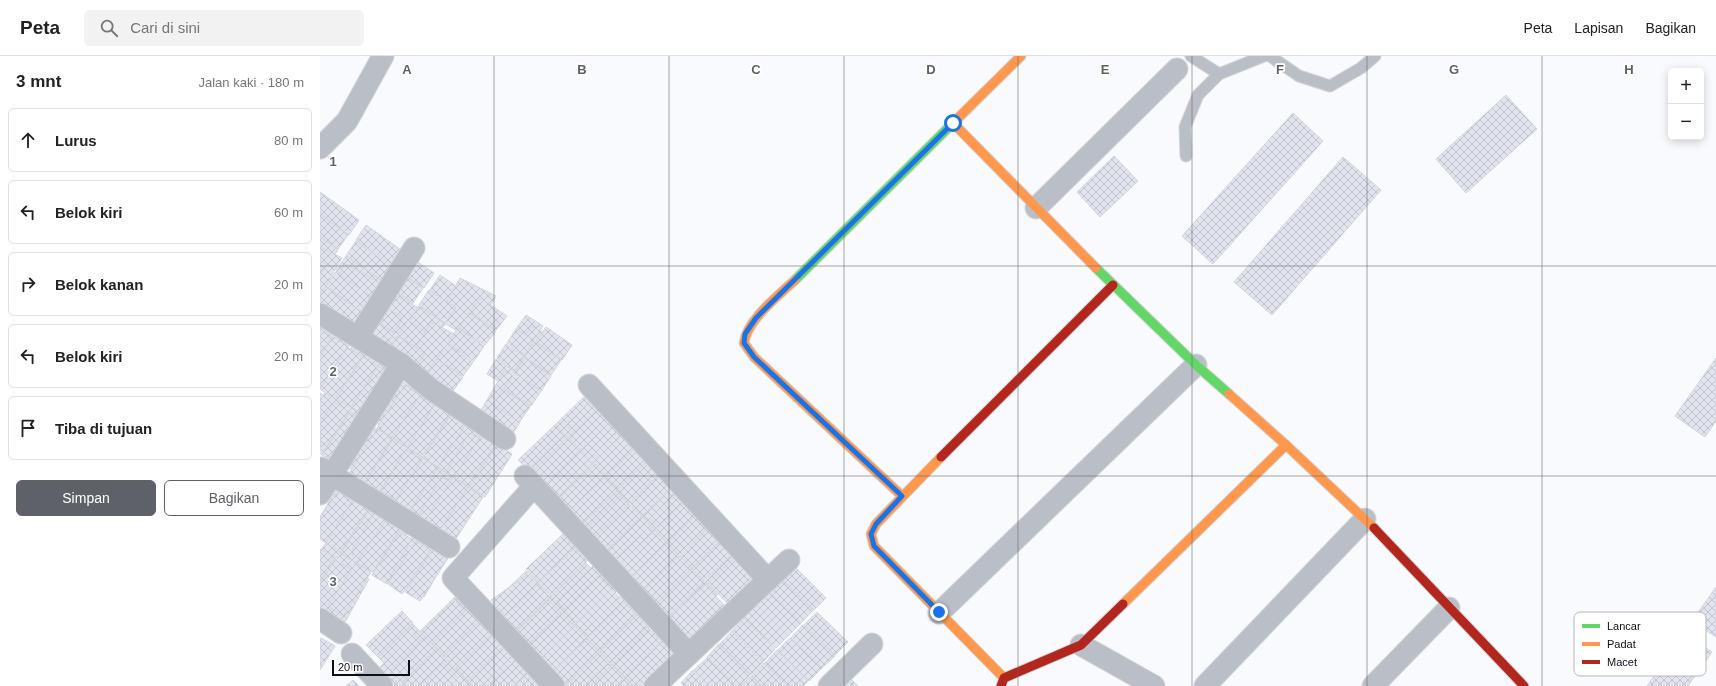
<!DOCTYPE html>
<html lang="id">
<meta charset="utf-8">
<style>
body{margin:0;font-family:Helvetica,sans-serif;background:#f2f2f2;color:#222}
.controls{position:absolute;right:12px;top:12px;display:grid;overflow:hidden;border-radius:6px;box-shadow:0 2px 10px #0003}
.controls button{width:36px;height:36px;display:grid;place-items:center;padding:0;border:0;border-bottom:1px solid #e0e0e0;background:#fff;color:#222;font:20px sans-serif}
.scale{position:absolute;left:12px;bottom:10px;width:78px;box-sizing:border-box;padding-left:4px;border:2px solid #0c0f18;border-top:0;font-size:11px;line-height:14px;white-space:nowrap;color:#0c0f18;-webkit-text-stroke:3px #fff;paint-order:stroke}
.stop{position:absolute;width:12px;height:12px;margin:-9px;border:3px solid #1a73e8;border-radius:50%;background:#fff}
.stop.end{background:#1a73e8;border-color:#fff;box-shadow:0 1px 4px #0008}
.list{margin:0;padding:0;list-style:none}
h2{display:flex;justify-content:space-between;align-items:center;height:52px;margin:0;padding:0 16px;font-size:17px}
h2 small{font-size:13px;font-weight:400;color:#767676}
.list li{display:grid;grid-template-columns:26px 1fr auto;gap:12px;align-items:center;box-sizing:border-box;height:64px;margin:0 8px 8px;padding:0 8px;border:1px solid #e0e0e0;border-radius:6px}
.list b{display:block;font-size:15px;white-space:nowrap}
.list em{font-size:13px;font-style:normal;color:#767676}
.actions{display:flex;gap:8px;padding:12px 16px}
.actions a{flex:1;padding:9px 0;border:1px solid #5f6168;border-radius:6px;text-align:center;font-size:14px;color:#5f6168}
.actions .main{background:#5f6168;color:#fff}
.icon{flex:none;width:22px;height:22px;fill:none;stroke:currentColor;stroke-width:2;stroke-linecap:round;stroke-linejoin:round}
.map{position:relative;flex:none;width:1396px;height:630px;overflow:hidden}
header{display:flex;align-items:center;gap:24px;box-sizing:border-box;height:56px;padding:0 20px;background:#fff;border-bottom:1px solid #e0e0e0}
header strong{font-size:19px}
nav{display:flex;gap:22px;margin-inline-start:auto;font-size:14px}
.search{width:280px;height:36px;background:#f2f2f2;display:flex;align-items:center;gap:10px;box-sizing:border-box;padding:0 14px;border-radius:6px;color:#767676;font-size:15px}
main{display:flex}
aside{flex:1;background:#fff}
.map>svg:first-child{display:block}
.building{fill:url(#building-cross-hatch);stroke:#d1d4da}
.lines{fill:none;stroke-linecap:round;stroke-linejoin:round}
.lane-casing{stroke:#d4d4d8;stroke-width:13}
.street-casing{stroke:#d4d4d8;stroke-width:23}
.fast-casing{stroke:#d4d4d8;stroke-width:11}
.slow-casing{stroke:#d4d4d8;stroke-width:11}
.jam-casing{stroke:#d4d4d8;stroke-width:11}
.lane{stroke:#babec7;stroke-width:11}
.street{stroke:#babec7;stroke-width:21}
.fast{stroke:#63d668;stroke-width:9}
.slow{stroke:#ff974d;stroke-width:9}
.jam{stroke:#b3261e;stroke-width:9}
.route{stroke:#1a73e8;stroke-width:5}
.grid{fill:none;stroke:#5f6168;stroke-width:1;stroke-opacity:0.55}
.key{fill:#fff;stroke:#b6b7ba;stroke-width:1}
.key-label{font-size:11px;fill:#0c0f18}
.grid-label{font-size:13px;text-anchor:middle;font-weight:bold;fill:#5f6168;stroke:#fff;stroke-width:3.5;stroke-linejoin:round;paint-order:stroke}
</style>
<header>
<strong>Peta</strong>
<div class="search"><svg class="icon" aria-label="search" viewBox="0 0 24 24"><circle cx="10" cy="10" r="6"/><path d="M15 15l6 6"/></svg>Cari di sini</div>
<nav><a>Peta</a><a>Lapisan</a><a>Bagikan</a></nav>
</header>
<main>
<aside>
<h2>3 mnt<small>Jalan kaki · 180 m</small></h2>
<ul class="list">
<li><svg class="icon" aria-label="ahead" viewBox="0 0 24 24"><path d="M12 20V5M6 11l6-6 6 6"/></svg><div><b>Lurus</b></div><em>80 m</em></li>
<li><svg class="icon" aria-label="left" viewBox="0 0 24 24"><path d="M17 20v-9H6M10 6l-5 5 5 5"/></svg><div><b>Belok kiri</b></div><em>60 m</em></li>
<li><svg class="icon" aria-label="right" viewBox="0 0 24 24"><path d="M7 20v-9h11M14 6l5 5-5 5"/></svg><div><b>Belok kanan</b></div><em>20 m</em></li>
<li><svg class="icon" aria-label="left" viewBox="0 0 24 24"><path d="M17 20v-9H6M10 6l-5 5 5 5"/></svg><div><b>Belok kiri</b></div><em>20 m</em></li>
<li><svg class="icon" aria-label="arrive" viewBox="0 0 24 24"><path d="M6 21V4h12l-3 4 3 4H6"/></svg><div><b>Tiba di tujuan</b></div></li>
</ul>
<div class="actions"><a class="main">Simpan</a><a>Bagikan</a></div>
</aside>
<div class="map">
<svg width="1396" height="630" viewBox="0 0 1396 630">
<defs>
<pattern id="building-cross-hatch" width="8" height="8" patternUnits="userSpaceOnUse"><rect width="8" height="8" fill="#e1e4ef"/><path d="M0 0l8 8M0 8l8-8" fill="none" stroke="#c0c2cc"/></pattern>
</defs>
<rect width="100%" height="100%" fill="#f9fafd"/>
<g class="building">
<path d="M 1186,39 L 1217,73 L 1146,137 L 1116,103 Z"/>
<path d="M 973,57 L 1003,85 L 893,208 L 862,180 Z"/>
<path d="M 794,100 L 818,125 L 780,161 L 757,136 Z"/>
<path d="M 1023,101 L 1061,134 L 952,259 L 914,226 Z"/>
<path d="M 0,136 L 39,164 L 29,179 L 0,158 Z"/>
<path d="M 0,158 L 28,179 L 18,193 L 0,180 Z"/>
<path d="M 46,169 L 88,199 L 78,213 L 36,184 Z"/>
<path d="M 0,181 L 18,194 L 8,208 L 0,203 Z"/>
<path d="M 36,185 L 78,215 L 68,229 L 26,200 Z"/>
<path d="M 0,191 L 22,202 L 0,240 Z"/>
<path d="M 26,200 L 68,229 L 58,244 L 16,215 Z"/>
<path d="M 0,204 L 7,209 L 0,218 Z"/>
<path d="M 96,205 L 114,217 L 104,232 L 86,220 Z"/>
<path d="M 25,208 L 60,227 L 36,270 L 2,249 Z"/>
<path d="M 16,216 L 58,245 L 47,260 L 6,230 Z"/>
<path d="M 120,219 L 146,237 L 136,252 L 110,234 Z"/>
<path d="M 85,220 L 103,232 L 93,247 L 76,235 Z"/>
<path d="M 140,222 L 176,240 L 151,283 L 117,263 Z"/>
<path d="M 6,231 L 47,260 L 37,274 L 0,249 L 0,239 Z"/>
<path d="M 109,234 L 136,252 L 125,267 L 99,249 Z"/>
<path d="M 75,236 L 93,247 L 84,262 L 66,250 Z"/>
<path d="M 72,238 L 107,256 L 83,299 L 49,279 Z"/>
<path d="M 160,242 L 187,260 L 176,274 L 150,256 Z"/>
<path d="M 99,250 L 125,268 L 115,283 L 89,265 Z"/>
<path d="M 65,251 L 83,262 L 74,276 L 56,265 Z"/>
<path d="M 149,257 L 176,275 L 165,289 L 139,272 Z"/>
<path d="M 206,259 L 223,270 L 214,285 L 196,273 Z"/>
<path d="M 88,264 L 114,282 L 104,297 L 78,279 Z"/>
<path d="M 56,265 L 74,277 L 64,291 L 47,280 Z"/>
<path d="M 111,266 L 146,284 L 121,327 L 87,307 Z"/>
<path d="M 211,270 L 246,289 L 222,332 L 188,311 Z"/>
<path d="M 0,271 L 31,287 L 6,330 L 0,327 Z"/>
<path d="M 226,271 L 252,289 L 242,304 L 216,286 Z"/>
<path d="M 138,272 L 164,290 L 154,305 L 128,287 Z"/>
<path d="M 0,273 L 12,281 L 0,300 Z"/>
<path d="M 196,273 L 214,284 L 205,299 L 187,287 Z"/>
<path d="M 78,280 L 105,298 L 94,312 L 68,295 Z"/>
<path d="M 13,281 L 28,290 L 0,333 L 0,300 Z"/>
<path d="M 215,286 L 241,304 L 231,319 L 205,301 Z"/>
<path d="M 127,288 L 153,306 L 143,320 L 117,303 Z"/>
<path d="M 186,288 L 204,300 L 195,314 L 177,302 Z"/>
<path d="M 33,289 L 68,307 L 44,350 L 10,330 Z"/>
<path d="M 27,291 L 42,300 L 15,344 L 0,333 Z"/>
<path d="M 43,301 L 58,310 L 30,353 L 15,344 Z"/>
<path d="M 205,302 L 231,320 L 221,335 L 194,317 Z"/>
<path d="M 1396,302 L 1396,365 L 1385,381 L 1355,360 Z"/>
<path d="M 117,303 L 143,321 L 133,335 L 106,317 Z"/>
<path d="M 176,303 L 194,315 L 185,329 L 167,318 Z"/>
<path d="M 58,310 L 73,320 L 45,363 L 30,353 Z"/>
<path d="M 184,315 L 219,333 L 194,376 L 160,356 Z"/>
<path d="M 195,317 L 221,335 L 211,350 L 184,332 Z"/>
<path d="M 78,324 L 113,343 L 89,386 L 55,366 Z"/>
<path d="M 85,329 L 100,339 L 72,382 L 57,372 Z"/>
<path d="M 183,333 L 210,351 L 199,366 L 173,348 Z"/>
<path d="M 272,333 L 285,346 L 248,382 L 235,369 Z"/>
<path d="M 283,333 L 306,358 L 269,393 L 246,369 Z"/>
<path d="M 0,337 L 14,346 L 0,368 Z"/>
<path d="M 5,337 L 40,356 L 15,399 L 0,390 L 0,346 Z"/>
<path d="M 100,339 L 115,349 L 87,392 L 72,382 Z"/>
<path d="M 14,346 L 29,356 L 1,399 L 0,368 Z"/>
<path d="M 285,346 L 297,359 L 260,395 L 248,382 Z"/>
<path d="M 114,348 L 149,366 L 125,409 L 91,389 Z"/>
<path d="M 115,348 L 130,358 L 102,401 L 87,392 Z"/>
<path d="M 30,356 L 45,365 L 17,409 L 2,399 Z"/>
<path d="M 131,358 L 146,368 L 118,411 L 103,402 Z"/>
<path d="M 297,359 L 309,371 L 272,407 L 260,395 Z"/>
<path d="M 312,362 L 335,386 L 298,422 L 274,398 Z"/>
<path d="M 146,368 L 161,378 L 133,421 L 118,411 Z"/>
<path d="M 49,369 L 84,387 L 60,430 L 26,410 Z"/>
<path d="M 235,369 L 247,381 L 211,417 L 198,404 Z"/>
<path d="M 309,372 L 322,385 L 285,421 L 272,408 Z"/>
<path d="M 57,373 L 72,382 L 45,426 L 30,416 Z"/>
<path d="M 149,377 L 184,395 L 159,438 L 125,418 Z"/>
<path d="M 162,378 L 176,387 L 148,430 L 134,421 Z"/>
<path d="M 245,378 L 269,403 L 232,439 L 208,414 Z"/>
<path d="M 247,382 L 259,395 L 223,431 L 210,418 Z"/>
<path d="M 73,383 L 88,392 L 60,435 L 45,426 Z"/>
<path d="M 322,385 L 334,398 L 297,434 L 285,421 Z"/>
<path d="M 177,388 L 192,398 L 165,441 L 150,431 Z"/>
<path d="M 88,392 L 103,402 L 75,445 L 60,435 Z"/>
<path d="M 85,394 L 120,412 L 95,455 L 61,435 Z"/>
<path d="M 259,395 L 272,408 L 235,444 L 223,431 Z"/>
<path d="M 338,395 L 361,420 L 324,455 L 301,431 Z"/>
<path d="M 334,398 L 346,411 L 310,447 L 297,434 Z"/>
<path d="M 103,402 L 118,412 L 90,455 L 75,445 Z"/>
<path d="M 272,408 L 285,421 L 247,457 L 235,444 Z"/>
<path d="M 275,408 L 298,432 L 261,469 L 237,444 Z"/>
<path d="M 347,411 L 359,424 L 322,460 L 310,447 Z"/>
<path d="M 118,412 L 133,421 L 105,465 L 90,455 Z"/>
<path d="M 121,421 L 156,439 L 131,482 L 97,462 Z"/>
<path d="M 133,421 L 148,431 L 120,474 L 105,465 Z"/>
<path d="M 284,422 L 297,435 L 259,470 L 247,457 Z"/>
<path d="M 359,425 L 371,437 L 335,473 L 322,461 Z"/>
<path d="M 367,427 L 391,451 L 353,487 L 330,462 Z"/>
<path d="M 148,431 L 163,441 L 135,484 L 120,474 Z"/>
<path d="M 16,434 L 51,452 L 26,495 L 0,480 L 0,461 Z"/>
<path d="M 19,434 L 33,443 L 6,487 L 0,483 L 0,462 Z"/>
<path d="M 297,435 L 309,447 L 272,483 L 260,470 Z"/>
<path d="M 372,438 L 384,451 L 347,486 L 335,474 Z"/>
<path d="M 300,440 L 323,465 L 286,501 L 263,476 Z"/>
<path d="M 33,444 L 48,453 L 20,497 L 6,487 Z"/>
<path d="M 309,448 L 322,460 L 285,496 L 273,483 Z"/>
<path d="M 384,451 L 396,463 L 359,499 L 347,487 Z"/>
<path d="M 49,454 L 64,463 L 36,507 L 21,497 Z"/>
<path d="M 54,456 L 89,475 L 64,517 L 31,497 Z"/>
<path d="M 322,461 L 335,474 L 298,510 L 285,497 Z"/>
<path d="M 399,463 L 423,487 L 386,523 L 362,498 Z"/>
<path d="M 66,464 L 80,473 L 53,516 L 36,507 Z"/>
<path d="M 396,464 L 409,477 L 372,512 L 360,500 Z"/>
<path d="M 329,471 L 352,495 L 315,531 L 291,507 Z"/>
<path d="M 335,474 L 347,487 L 310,522 L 298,510 Z"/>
<path d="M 80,476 L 95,485 L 67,528 L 52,519 Z"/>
<path d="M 409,477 L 421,490 L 384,525 L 372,513 Z"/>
<path d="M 243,478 L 255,491 L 218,526 L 206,513 Z"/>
<path d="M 94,479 L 129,498 L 104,541 L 70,521 Z"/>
<path d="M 96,485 L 110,494 L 82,538 L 68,528 Z"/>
<path d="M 6,487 L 20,496 L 0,528 L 0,495 Z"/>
<path d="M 347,487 L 359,500 L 323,536 L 310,523 Z"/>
<path d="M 421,490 L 434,503 L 397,539 L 385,526 Z"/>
<path d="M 425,491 L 449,516 L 412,552 L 388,527 Z"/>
<path d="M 255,492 L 267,505 L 231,540 L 218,527 Z"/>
<path d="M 0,493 L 14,500 L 0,525 Z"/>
<path d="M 113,493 L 128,502 L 100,545 L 85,536 Z"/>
<path d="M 21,497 L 36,507 L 7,550 L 0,545 L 0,529 Z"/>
<path d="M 360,500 L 372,512 L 335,548 L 323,536 Z"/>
<path d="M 357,501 L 380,526 L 343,562 L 320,538 Z"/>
<path d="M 14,504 L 49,523 L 25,566 L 0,551 L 0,529 Z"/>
<path d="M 36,507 L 51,516 L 23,560 L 8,550 Z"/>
<path d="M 266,507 L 278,519 L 242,555 L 229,542 Z"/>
<path d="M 274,509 L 298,534 L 260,570 L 237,545 Z"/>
<path d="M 475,511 L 506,542 L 494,554 L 462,524 Z"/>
<path d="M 372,513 L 384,526 L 347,562 L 335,549 Z"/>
<path d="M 206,515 L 218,527 L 181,563 L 169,551 Z"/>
<path d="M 207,519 L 224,536 L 195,569 L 171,544 Z"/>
<path d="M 278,520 L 291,533 L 254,569 L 242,556 Z"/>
<path d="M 462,524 L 493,554 L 481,567 L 450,537 Z"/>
<path d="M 384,526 L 397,539 L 360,575 L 347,562 Z"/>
<path d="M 218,528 L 230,541 L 193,577 L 181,564 Z"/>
<path d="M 385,529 L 408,553 L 371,589 L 347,564 Z"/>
<path d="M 1396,531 L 1396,581 L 1372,565 Z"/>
<path d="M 291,533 L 304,546 L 267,582 L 255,569 Z"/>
<path d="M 449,536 L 481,567 L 468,580 L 437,549 Z"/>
<path d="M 301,540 L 325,564 L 287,600 L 264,575 Z"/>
<path d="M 135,541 L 147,553 L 112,587 L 100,575 Z"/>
<path d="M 231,541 L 255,565 L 217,601 L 194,577 Z"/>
<path d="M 135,544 L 158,569 L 121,605 L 97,580 Z"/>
<path d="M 229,544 L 241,557 L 204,592 L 192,580 Z"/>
<path d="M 304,546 L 316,559 L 279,595 L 267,582 Z"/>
<path d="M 437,549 L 468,580 L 456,592 L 424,562 Z"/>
<path d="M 147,553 L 159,566 L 124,599 L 112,587 Z"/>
<path d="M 82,555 L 93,567 L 58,601 L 46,589 Z"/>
<path d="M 497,556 L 528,586 L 515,599 L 484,569 Z"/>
<path d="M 242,557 L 254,570 L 217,606 L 205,593 Z"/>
<path d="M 317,559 L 329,572 L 292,608 L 280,595 Z"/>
<path d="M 424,562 L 455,593 L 443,606 L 412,575 Z"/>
<path d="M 159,566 L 171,578 L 136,612 L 124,599 Z"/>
<path d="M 93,568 L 105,581 L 71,614 L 58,601 Z"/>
<path d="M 483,569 L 515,600 L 502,612 L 471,582 Z"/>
<path d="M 255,570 L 267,582 L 230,618 L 218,605 Z"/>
<path d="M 165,571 L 189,596 L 153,630 L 150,630 L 128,607 Z"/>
<path d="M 327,571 L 351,596 L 315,630 L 312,630 L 290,607 Z"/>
<path d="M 329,573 L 342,585 L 305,621 L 293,609 Z"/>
<path d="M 412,575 L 443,606 L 431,619 L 400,588 Z"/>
<path d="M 1364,577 L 1392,596 L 1368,630 L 1327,630 Z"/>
<path d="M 94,578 L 117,603 L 89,630 L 72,630 L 57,614 Z"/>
<path d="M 171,579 L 183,591 L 148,625 L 136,612 Z"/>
<path d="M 105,581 L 117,593 L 82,626 L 71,614 Z"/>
<path d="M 1,582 L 15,590 L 0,614 L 0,584 Z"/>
<path d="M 470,582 L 502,612 L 489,625 L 458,594 Z"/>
<path d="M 267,583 L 279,596 L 244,630 L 241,630 L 230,619 Z"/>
<path d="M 342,586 L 355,598 L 322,630 L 314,630 L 305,621 Z"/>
<path d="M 399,588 L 430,619 L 420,630 L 416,630 L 387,601 Z"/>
<path d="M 183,591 L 195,604 L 168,630 L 153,630 L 148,625 Z"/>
<path d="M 117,593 L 129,606 L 104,630 L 85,630 L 82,627 Z"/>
<path d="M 457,594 L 488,625 L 483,630 L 468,630 L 445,607 Z"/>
<path d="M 280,596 L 292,609 L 271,630 L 245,630 Z"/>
<path d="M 193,600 L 216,625 L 211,630 L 161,630 Z"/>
<path d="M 387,602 L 416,630 L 390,630 L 374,614 Z"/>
<path d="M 195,604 L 207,616 L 193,630 L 168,630 Z"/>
<path d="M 129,606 L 141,619 L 129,630 L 105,630 Z"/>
<path d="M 123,607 L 146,630 L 99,630 Z"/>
<path d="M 288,607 L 311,630 L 264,630 Z"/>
<path d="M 444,607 L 468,630 L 442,630 L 432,620 Z"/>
<path d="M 292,609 L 305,622 L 296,630 L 270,630 Z"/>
<path d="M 373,614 L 390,630 L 364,630 L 361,627 Z"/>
<path d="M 208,617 L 219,629 L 218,630 L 194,630 Z"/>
<path d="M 141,619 L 152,630 L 130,630 Z"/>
<path d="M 431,620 L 441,630 L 421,630 Z"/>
<path d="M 305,622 L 313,630 L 297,630 Z"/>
<path d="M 530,622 L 538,630 L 521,630 Z"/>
<path d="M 33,624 L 39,630 L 26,630 Z"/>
</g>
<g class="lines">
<g class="lane-casing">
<g id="lane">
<path d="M 871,0 L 899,18"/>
<path d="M 950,0 L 979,20 L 1010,30 L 1041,12 L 1055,0"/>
<path d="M 866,100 L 865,71 L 878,39 L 899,18 L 944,0"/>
</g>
</g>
<g class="street-casing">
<g id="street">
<path d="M 0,92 L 27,65 L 63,0"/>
<path d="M 716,152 L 857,13"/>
<path d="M 0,258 L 81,308 L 112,334 L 185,383"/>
<path d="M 38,281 L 94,192"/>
<path d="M 269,329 L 448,524"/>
<path d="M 1,412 L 129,491"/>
<path d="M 205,420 L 369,598"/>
<path d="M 214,430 L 133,522 L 234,630"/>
<path d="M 0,438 L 81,308"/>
<path d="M 619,557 L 876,309"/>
<path d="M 0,563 L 21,577"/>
<path d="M 761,589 L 834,630"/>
<path d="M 32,598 L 62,630"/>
<path d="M 335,630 L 469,504"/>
<path d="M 509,630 L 552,588"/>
<path d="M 885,630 L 1045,463"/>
<path d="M 1053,630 L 1129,552"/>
</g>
</g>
<g class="fast-casing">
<g id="fast">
<path d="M 776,212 L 876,309 L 909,338"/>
<path d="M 475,224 L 633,67"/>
</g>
</g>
<g class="slow-casing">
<g id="slow">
<path d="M 701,0 L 633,67 L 776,212"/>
<path d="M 475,224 C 458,240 427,264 424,287 L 434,301 L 582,440"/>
<path d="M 909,338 L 966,389"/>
<path d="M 621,401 L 556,468 L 551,478 L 554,490 L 684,622"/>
<path d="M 803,548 L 966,389 L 1054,472"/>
</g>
</g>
<g class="jam-casing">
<g id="jam">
<path d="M 621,401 L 793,229"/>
<path d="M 1054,472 L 1204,630"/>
<path d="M 681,630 L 684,622 L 761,589 L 803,548"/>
</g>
</g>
<use href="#lane" class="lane"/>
<use href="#street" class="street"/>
<use href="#fast" class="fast"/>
<use href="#slow" class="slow"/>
<use href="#jam" class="jam"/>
</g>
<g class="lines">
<path class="route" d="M 619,556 L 554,490 L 551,478 L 556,468 L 582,440 L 434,301 L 424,287 L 425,278 L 436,262 L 633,67"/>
</g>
<path class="grid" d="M 174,0 L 174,630M 349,0 L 349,630M 524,0 L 524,630M 698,0 L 698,630M 872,0 L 872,630M 1047,0 L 1047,630M 1222,0 L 1222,630M 0,210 L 1396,210M 0,420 L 1396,420"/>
<rect x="1254" y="556" width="132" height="64" rx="6" class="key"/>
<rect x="1262" y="568" width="18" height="4" fill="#63d668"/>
<rect x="1262" y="586" width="18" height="4" fill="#ff974d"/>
<rect x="1262" y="604" width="18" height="4" fill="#b3261e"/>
<g class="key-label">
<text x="1287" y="574">Lancar</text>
<text x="1287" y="592">Padat</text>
<text x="1287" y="610">Macet</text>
</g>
<g class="grid-label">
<text x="87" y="18">A</text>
<text x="262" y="18">B</text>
<text x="436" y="18">C</text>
<text x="611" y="18">D</text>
<text x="785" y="18">E</text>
<text x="960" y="18">F</text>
<text x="1134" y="18">G</text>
<text x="1309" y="18">H</text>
<text x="13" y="110">1</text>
<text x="13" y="320">2</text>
<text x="13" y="530">3</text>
</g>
</svg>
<div class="controls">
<button>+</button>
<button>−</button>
</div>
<div class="scale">20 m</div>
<div class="stop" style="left:633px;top:67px"></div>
<div class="stop end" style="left:619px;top:556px"></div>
</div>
</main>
